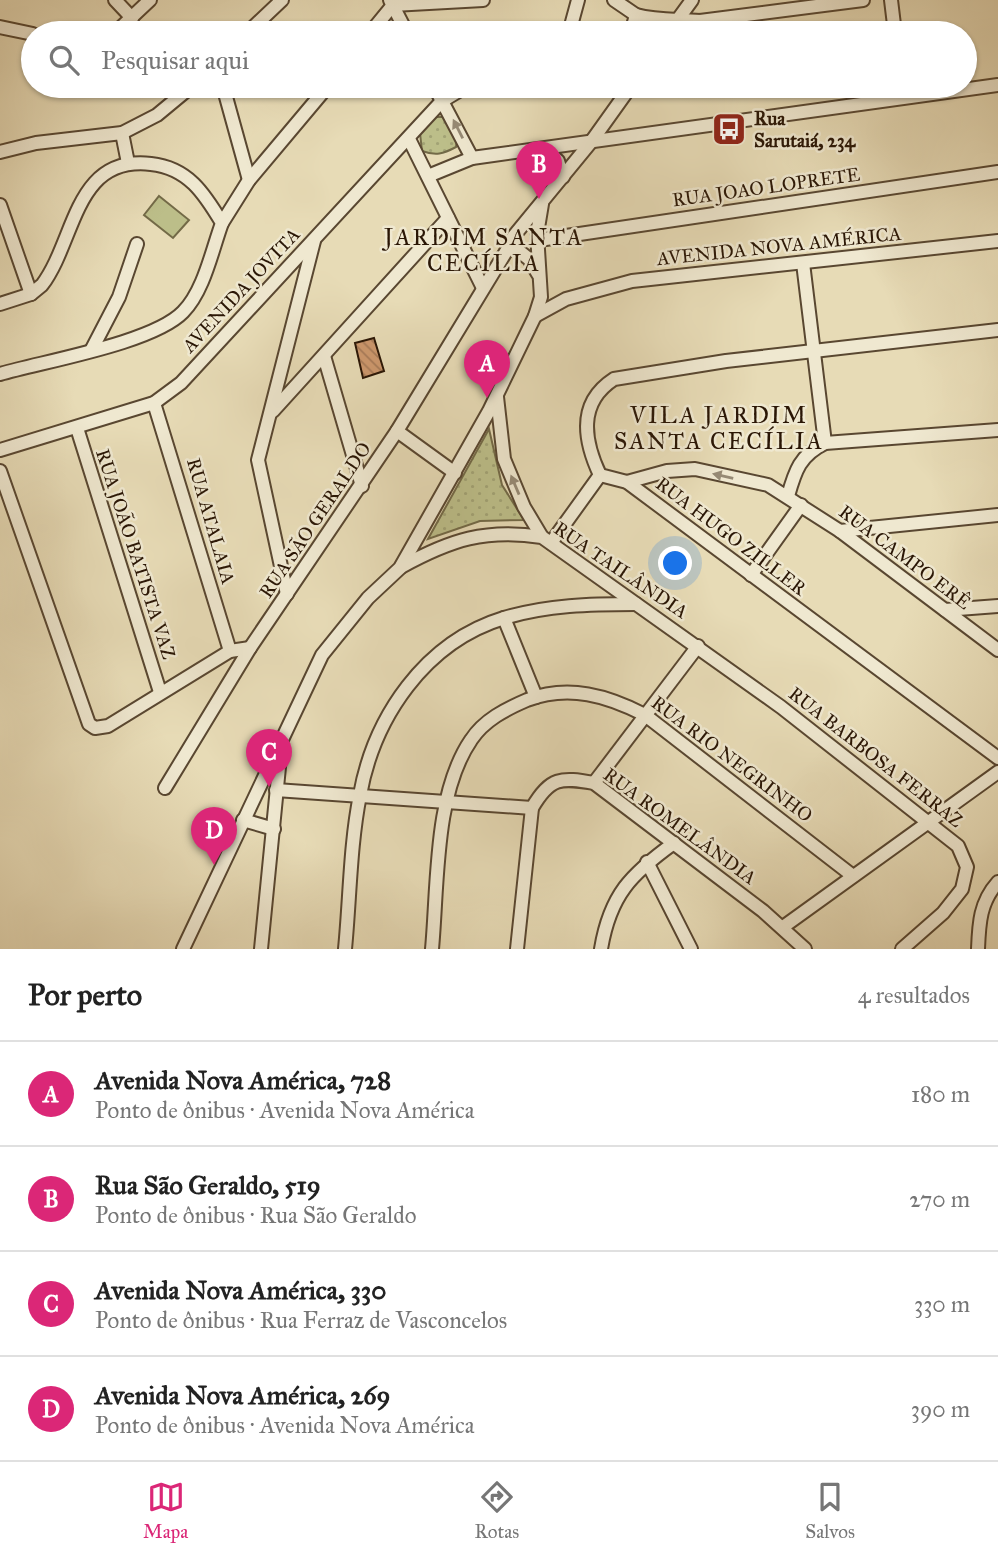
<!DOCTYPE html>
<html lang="pt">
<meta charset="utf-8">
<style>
body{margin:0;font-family:"IM FELL Great Primer",serif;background:#f2f2f2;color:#222}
.you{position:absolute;left:676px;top:564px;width:24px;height:24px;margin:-18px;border:5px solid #fff;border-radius:50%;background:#1a73e8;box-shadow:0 0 0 10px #1a73e833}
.badge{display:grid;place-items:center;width:46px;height:46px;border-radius:50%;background:#db2777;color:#fff;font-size:23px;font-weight:700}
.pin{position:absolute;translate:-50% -58px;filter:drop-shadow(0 2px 4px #0008)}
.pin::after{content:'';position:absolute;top:37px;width:24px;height:21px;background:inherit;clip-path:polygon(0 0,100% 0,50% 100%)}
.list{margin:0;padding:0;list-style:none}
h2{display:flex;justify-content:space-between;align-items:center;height:91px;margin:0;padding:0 28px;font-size:30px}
h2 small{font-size:23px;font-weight:400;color:#767676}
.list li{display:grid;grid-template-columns:46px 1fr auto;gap:21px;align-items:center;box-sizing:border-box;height:105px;padding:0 28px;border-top:2px solid #e0e0e0}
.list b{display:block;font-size:26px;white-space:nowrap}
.list p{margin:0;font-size:23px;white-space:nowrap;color:#767676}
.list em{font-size:23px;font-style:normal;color:#767676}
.icon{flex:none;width:38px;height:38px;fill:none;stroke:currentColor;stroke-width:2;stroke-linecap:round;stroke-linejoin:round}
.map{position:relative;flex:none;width:998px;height:949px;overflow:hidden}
.search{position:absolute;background:#fff;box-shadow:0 2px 5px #0004;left:21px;right:21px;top:21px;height:77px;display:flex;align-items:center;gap:18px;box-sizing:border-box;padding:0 24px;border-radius:38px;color:#767676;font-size:26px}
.sheet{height:511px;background:#fff}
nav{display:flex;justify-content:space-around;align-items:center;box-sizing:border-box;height:98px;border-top:2px solid #e0e0e0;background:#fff;font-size:19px;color:#767676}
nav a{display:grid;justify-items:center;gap:4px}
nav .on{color:#db2777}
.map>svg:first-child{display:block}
.park{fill:url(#park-dots);stroke:#736a47;stroke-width:2}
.garden{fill:#bcbe89;stroke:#736a47;stroke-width:2}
.building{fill:url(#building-back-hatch);stroke:#2a1605;stroke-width:2}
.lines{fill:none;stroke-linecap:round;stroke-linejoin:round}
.minor-casing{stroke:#594731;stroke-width:16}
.minor{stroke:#efe8d0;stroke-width:12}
.oneway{fill:#968a75}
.labels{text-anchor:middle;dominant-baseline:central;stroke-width:5;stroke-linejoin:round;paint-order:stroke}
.poi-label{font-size:19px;font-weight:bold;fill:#2a1605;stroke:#efe8d0;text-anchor:start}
.street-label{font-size:19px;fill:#2a1605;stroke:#efe8d0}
.quarter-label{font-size:23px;letter-spacing:2px;fill:#2a1605;stroke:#efe8d0}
</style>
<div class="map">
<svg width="998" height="949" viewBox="0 0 998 949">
<defs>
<pattern id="park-dots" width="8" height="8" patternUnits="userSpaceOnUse" patternTransform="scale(1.75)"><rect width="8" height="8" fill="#bcbe89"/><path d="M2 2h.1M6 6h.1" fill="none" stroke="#a2a375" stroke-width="1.8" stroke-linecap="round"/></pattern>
<pattern id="building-back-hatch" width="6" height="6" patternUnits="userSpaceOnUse" patternTransform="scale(1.75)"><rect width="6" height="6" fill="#cd986d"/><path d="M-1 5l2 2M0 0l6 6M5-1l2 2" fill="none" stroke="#a77b58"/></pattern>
</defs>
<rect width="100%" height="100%" fill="#e7dbb6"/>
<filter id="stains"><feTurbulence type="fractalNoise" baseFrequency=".00286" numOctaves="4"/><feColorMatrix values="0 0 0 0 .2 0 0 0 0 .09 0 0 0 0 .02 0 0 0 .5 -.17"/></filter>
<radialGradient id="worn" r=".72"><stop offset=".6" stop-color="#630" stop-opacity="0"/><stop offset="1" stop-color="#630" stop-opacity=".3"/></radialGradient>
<g class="park">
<path d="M 433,117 L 446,117 L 457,137 L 456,147 C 443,154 436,156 422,151 L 420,133 Z"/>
<path d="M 489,429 L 502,485 L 524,520 L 480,521 L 428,539 Z"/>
</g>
<path class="garden" d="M 159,196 L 189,220 L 173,238 L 144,215 Z"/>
<path class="building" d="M 374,338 L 384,371 L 363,378 L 355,343 Z"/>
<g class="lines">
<g class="minor-casing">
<g id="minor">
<path d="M 115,0 L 132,18"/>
<path d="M 390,0 L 407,33"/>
<path d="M 614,0 L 636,15 L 631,33"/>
<path d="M 891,0 L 895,33"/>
<path d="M 636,15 C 658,21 677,19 700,21 L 863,0"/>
<path d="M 0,27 L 33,34"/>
<path d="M 115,33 L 150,0"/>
<path d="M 247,33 L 282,0"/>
<path d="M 370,33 L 393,5 L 483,0"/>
<path d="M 569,33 L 578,0"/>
<path d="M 668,33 L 692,0"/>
<path d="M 223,86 L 249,180"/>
<path d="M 434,86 L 472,158"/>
<path d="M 122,133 L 128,163"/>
<path d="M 409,139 L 483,288"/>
<path d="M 545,149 L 558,161 L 563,177"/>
<path d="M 0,152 L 36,143 L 122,133 L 157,115 L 192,86"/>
<path d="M 428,176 L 472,158 L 998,85"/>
<path d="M 0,205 L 31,294"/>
<path d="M 222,223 L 249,180 L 328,86"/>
<path d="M 539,240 L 998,172"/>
<path d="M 803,263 L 825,443"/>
<path d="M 538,274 L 529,259 L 514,247 L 513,237 L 591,142 L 631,86"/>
<path d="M 0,304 L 31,294 L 42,285 C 76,240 74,155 151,164 C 188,168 204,193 222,223 C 212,250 204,291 183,312 C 153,343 45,361 0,374"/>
<path d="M 535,316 L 566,299 L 632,281 L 998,241"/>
<path d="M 998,330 L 726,361 L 614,379 C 577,403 584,441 600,475 L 627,482 L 998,758"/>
<path d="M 92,349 L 119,297 L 137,244"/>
<path d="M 324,356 L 362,486"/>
<path d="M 497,397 L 504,459 L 524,507 L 542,537"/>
<path d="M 154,403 L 230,651"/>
<path d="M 273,411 L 448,218"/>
<path d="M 77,428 L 160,692"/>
<path d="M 397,431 L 455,473"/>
<path d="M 0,450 L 154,403 L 181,383 L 442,101 L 467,86"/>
<path d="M 0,471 L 89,724 L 95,728 L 108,726 L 230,651 L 250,648"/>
<path d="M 627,482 L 667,471 L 695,469 L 768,485 L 840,531 L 998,650"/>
<path d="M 788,496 C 795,471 800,455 825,443 L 998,430"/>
<path d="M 840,531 L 998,515"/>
<path d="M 551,543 L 600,475"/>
<path d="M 401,567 C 450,540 486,528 542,537 L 781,707 L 958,846 L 967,867 L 962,889 L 943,913 L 902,949"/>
<path d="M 751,575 L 801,505"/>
<path d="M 287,594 L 258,460 L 314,241"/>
<path d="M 945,610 L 998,606"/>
<path d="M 504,618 L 536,697"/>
<path d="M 594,783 L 698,646"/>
<path d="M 165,788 L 250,648 L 397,431 L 513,240"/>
<path d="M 276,790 L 532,808"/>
<path d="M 243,820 L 274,829"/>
<path d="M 647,862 L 691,949"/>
<path d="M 783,927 L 998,772"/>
<path d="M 183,949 L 322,655 L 368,598 L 400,568 L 489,411 L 535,316 L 541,297 L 537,234 L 542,204"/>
<path d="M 261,949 L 281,747"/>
<path d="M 345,949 C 350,898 350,845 360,795 C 374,717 425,642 504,618 C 547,605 591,604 636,604"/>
<path d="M 432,949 C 438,885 434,794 471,740 C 484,720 506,709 527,700 C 569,684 608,696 645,715 L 853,876"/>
<path d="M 517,949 L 532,808 C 550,777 561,777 594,783 L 763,911 L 805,949"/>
<path d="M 601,949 C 610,895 631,874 674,843"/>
<path d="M 978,949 C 979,923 980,902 998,882"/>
</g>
</g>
<use href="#minor" class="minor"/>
</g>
<defs><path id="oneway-solid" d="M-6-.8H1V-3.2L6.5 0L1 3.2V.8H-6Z" transform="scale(1.75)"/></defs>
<g class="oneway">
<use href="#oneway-solid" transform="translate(458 129) rotate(-117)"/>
<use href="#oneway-solid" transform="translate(723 476) rotate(-167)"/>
<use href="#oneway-solid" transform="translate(515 485) rotate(-113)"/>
</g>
<defs>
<g id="bus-square" transform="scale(1.75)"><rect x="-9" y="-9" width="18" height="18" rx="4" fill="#8f2418" stroke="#efe8d0"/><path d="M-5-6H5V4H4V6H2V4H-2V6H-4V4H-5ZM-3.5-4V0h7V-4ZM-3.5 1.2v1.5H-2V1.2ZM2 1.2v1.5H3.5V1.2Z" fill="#fff"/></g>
</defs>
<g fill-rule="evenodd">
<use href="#bus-square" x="729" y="129"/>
</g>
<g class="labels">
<g class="poi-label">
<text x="754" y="118">Rua<tspan x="754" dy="22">Sarutaiá, 234</tspan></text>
</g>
<g class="street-label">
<text transform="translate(766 187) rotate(-8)">RUA JOAO LOPRETE</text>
<text transform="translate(779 246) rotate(-6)">AVENIDA NOVA AMÉRICA</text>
<text transform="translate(241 290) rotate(-47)">AVENIDA JOVITA</text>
<text transform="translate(315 520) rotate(-56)">RUA SÃO GERALDO</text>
<text transform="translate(211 521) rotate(74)">RUA ATALAIA</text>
<text transform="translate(731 536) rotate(37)">RUA HUGO ZILLER</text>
<text transform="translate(136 554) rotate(72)">RUA JOÃO BATISTA VAZ</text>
<text transform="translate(905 557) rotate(37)">RUA CAMPO ERÊ</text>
<text transform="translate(621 570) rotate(34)">RUA TAILÂNDIA</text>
<text transform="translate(876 757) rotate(38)">RUA BARBOSA FERRAZ</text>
<text transform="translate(732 759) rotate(37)">RUA RIO NEGRINHO</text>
<text transform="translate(680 826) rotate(36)">RUA ROMELÂNDIA</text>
</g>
<g class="quarter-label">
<text x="484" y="237">JARDIM SANTA<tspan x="484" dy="26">CECÍLIA</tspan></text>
<text x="719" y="415">VILA JARDIM<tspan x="719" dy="26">SANTA CECÍLIA</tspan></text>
</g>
</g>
<rect width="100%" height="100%" filter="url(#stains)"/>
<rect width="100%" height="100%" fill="url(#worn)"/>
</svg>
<div class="you"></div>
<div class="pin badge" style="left:487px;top:398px">A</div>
<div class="pin badge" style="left:539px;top:199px">B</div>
<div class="pin badge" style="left:269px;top:787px">C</div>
<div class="pin badge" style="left:214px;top:865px">D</div>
<div class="search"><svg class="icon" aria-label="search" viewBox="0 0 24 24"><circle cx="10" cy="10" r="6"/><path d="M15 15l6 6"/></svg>Pesquisar aqui</div>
</div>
<section class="sheet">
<h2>Por perto<small>4 resultados</small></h2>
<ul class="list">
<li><span class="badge">A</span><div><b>Avenida Nova América, 728</b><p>Ponto de ônibus · Avenida Nova América</p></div><em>180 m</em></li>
<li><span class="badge">B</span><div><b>Rua São Geraldo, 519</b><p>Ponto de ônibus · Rua São Geraldo</p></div><em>270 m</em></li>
<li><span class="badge">C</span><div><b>Avenida Nova América, 330</b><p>Ponto de ônibus · Rua Ferraz de Vasconcelos</p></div><em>330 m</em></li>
<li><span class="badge">D</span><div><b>Avenida Nova América, 269</b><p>Ponto de ônibus · Avenida Nova América</p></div><em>390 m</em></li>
</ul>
</section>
<nav>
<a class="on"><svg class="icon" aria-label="map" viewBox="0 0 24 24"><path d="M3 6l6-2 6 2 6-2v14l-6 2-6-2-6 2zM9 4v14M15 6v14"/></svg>Mapa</a>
<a><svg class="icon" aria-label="directions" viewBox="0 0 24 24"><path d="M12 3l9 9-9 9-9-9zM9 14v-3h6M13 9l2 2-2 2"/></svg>Rotas</a>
<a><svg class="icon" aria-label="saved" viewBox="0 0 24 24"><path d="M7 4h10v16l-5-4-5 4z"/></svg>Salvos</a>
</nav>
